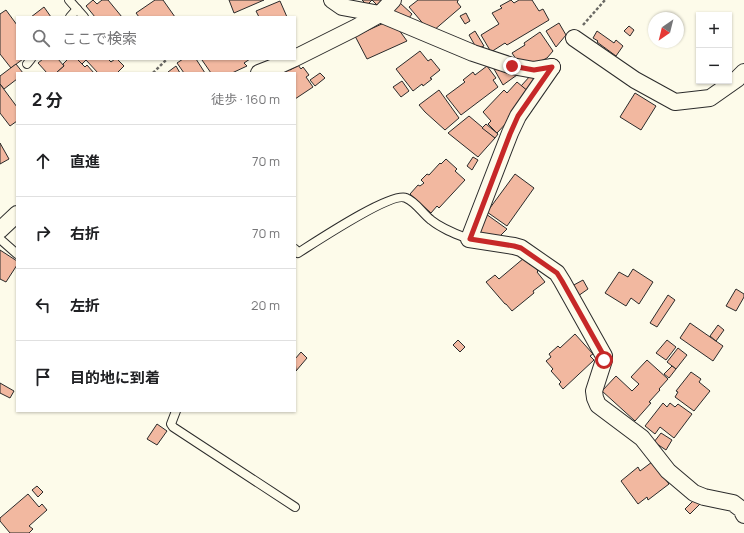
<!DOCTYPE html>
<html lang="ja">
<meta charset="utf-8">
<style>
body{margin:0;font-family:Manrope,"Noto Sans JP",sans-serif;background:#f2f2f2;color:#202124}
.controls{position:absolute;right:12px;top:12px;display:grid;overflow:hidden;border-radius:0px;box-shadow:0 1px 3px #0004}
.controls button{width:36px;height:36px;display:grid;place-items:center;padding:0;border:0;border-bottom:1px solid #e0e0e0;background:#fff;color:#202124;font:20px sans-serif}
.compass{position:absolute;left:648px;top:12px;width:36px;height:36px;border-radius:50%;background:#fff;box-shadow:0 1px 3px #0004;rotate:215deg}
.stop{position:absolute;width:12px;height:12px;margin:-9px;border:3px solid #c62828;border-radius:50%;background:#fff}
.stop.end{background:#c62828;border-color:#fff;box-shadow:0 1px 4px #0008}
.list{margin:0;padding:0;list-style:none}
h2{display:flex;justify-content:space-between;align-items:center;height:52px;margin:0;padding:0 16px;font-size:17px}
h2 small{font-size:13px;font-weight:400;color:#757577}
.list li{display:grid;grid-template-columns:26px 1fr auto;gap:12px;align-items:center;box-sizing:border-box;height:72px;padding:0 16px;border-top:1px solid #e0e0e0}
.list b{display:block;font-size:15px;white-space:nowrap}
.list em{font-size:13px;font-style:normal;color:#757577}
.icon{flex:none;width:22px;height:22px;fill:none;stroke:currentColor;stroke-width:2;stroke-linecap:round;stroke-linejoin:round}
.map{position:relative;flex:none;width:744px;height:533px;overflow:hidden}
.search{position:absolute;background:#fff;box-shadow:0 1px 3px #0004;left:16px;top:16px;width:280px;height:44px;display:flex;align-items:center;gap:10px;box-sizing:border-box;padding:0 14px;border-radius:0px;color:#757577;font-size:15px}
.panel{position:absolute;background:#fff;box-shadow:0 1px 3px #0004;left:16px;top:72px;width:280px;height:340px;border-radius:0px}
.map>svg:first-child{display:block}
.building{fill:#f2b8a0;stroke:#2b2b2b}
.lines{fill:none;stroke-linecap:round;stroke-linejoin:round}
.service-casing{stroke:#2b2b2b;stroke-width:10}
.minor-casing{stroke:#2b2b2b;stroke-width:18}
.path{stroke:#6a6964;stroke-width:2.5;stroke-dasharray:3 2;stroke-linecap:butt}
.service{stroke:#fdfbea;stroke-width:8}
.minor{stroke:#fdfbea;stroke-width:16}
.route{stroke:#c62828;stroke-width:5}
</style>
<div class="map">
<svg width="744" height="533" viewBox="0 0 744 533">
<rect width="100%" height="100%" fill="#fdfbea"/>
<g class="building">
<path d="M 93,0 L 97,4 L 102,0 L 108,0 L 122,17 L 95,17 L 86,6 Z"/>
<path d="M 155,0 L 163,0 L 175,17 L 139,17 L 136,13 Z"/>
<path d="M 229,0 L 264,0 L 234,13 Z"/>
<path d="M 362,0 L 385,0 L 379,7 L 372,0 L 367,5 Z"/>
<path d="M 418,0 L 458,0 L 458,1 L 457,2 L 461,7 L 433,31 L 428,26 L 426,27 L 409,7 Z"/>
<path d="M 511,0 L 514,3 L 519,0 L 532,0 L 539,11 L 543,9 L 549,20 L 507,45 L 505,43 L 491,52 L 481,35 L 499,24 L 492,13 L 502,8 L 500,6 Z"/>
<path d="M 280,1 L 287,17 L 259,17 L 256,11 Z"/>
<path d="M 400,3 L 412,14 L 406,22 L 393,11 Z"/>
<path d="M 44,7 L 51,17 L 31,17 Z"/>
<path d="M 6,10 L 17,25 L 17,59 L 23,59 L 11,68 L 0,54 L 0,14 Z"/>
<path d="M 466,13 L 470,21 L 465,24 L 460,16 Z"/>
<path d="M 384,23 L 399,30 L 407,41 L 367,59 L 355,36 Z"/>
<path d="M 559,23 L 566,35 L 556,47 L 546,31 Z"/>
<path d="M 629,26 L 634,30 L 630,36 L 624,31 Z"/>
<path d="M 475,31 L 484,46 L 477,49 L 469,35 Z"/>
<path d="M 597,31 L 614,43 L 616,40 L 623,46 L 616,56 L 597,42 L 598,41 L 593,38 Z"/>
<path d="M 540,32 L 553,51 L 547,58 L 535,64 L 518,62 L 512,53 L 525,45 L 524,43 Z"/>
<path d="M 420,51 L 428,61 L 431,59 L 440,70 L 430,78 L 432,79 L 423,86 L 422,84 L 413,91 L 396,69 Z"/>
<path d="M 43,59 L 58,59 L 64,66 L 56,73 L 47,73 L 38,63 Z"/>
<path d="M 68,59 L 77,59 L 85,67 L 87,65 L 94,73 L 56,73 L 64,66 L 63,64 Z"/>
<path d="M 77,59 L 108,59 L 111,62 L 115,59 L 117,59 L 124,66 L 117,73 L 98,73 L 86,60 L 82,64 Z"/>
<path d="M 183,59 L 196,59 L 205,73 L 184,73 L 177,63 Z"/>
<path d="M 203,59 L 250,59 L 244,63 L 247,66 L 232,73 L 211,73 L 202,60 Z"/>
<path d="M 16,64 L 23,73 L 17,73 L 17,79 L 4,89 L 0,84 L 0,76 Z"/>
<path d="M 298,65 L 301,69 L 303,67 L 309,75 L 306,77 L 313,87 L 295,99 L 295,73 L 281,73 L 288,68 L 290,70 Z"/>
<path d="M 176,66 L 180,73 L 169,73 L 168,72 Z"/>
<path d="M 487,66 L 496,78 L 493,80 L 498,87 L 461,115 L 446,96 L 465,82 L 463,80 L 473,72 L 475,75 Z"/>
<path d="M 495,68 L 517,75 L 503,85 L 494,69 Z"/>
<path d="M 320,73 L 325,78 L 315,86 L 310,80 Z"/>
<path d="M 531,75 L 538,81 L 529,92 L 521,86 Z"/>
<path d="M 402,81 L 409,91 L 401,97 L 393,87 Z"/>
<path d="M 517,82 L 529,92 L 508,117 L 510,119 L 497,133 L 488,124 L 491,121 L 483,112 L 504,90 L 507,93 Z"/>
<path d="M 0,84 L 17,107 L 17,121 L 10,126 L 0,113 Z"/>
<path d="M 439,90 L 459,118 L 445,130 L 425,112 L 419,105 Z"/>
<path d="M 635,93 L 656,106 L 641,130 L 620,117 Z"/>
<path d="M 469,116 L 495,138 L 478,157 L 448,133 Z"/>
<path d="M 486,124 L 498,134 L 495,138 L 482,128 Z"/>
<path d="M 0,143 L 9,159 L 0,164 Z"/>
<path d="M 473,157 L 478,160 L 472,170 L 467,166 Z"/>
<path d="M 446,159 L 457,169 L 455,171 L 465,180 L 439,208 L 437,206 L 431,213 L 410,194 L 418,185 L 420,186 L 424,183 L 421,180 L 427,174 L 429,175 L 440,163 L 441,164 Z"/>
<path d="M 515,174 L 534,188 L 507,226 L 487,212 Z"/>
<path d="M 486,214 L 507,229 L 500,236 L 484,235 L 478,231 Z"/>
<path d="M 0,250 L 17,261 L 17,265 L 6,282 L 0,279 Z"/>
<path d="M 524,258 L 530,265 L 532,263 L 538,271 L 537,272 L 545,282 L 533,291 L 534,293 L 512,311 L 506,304 L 505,304 L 486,282 L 495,275 L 499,279 Z"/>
<path d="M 633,269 L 653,282 L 639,304 L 631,298 L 626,306 L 605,293 L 619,272 L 628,277 Z"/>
<path d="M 583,280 L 588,289 L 578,296 L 572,286 Z"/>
<path d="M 736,289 L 744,294 L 744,297 L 736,311 L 726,306 Z"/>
<path d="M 668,295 L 675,300 L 657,327 L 650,323 Z"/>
<path d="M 690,323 L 723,346 L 713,361 L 680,338 Z"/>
<path d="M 718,325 L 724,330 L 716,341 L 710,336 Z"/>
<path d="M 575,334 L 593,354 L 590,356 L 594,360 L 563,389 L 559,384 L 561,382 L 551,371 L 553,369 L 546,361 L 551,357 L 549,354 L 558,346 L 560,348 Z"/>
<path d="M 458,340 L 465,347 L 460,352 L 453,345 Z"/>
<path d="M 667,340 L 676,347 L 666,360 L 656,353 Z"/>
<path d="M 678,348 L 687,355 L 676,369 L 667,362 Z"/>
<path d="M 301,352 L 307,358 L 296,371 L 295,359 Z"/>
<path d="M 647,360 L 668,379 L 659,389 L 660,390 L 649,402 L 651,403 L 635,421 L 602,391 L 616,376 L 632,391 L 639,384 L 631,377 Z"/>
<path d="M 672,366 L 676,369 L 669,378 L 664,374 Z"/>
<path d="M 691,372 L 701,379 L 699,382 L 710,391 L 694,411 L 675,397 L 678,392 L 676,391 Z"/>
<path d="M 0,383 L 14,391 L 10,398 L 0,393 Z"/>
<path d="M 663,403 L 667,407 L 670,403 L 675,407 L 678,404 L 692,414 L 674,438 L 660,427 L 655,434 L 645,426 Z"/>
<path d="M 157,424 L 167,431 L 157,445 L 147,439 Z"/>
<path d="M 661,433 L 672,440 L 666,450 L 654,442 Z"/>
<path d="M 652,462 L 669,484 L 648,500 L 647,497 L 638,504 L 621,481 L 638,467 L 640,471 Z"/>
<path d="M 37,486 L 43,492 L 38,497 L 32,490 Z"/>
<path d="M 28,494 L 39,507 L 42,504 L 47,510 L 29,526 L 33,529 L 29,533 L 10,533 L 0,521 L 0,518 Z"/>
<path d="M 694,500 L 701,503 L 690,514 L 685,509 Z"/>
</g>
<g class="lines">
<g class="service-casing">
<g id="service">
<path d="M 69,0 L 84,17"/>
<path d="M 70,17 L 77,9"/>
<path d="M 27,64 L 31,59"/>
<path d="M 0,239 L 17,254"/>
<path d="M 295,249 L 298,253 C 314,243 392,191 406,198 C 416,202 422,213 431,220 C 442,229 456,234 469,239"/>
<path d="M 176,411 L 171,424 L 173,427 L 295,507"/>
</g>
</g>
<g class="minor-casing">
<g id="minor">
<path d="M 332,0 L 342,7 L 380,14 L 473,53 L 512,66 L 534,70 L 552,67"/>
<path d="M 574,38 L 635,80 L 675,102 L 710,98 L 737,79 L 744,72"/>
<path d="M 295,58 L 355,28 L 380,14 L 393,0"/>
<path d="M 552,67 L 518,116 L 510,133 L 469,239 L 514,246 L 521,248 L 557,273 L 562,281 L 604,356 L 604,360 L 594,391 L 595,398 L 598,405 L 642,438 L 668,471 L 694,493 L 704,497 L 733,503 L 741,509 L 744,515"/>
<path d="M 259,73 L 282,64 L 293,59"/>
<path d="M 0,230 L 17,214"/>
</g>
</g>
<g class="path">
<path d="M 583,25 L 605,0"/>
<path d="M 153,73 L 167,59"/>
</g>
<use href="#service" class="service"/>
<use href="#minor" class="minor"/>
</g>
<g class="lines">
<path class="route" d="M 512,66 L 534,70 L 552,67 L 518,116 L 510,134 L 470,239 L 514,246 L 521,248 L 557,273 L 562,281 L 604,356 L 604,360"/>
</g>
</svg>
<div class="controls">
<button>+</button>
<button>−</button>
</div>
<svg class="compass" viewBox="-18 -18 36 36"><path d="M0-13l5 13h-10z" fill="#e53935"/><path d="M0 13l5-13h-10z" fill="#757577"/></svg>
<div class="stop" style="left:604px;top:360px"></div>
<div class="stop end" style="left:512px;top:66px"></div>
<div class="search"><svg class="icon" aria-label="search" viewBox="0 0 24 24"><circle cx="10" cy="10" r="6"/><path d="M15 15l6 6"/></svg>ここで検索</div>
<section class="panel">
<h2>2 分<small>徒歩 · 160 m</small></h2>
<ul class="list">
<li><svg class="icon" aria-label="ahead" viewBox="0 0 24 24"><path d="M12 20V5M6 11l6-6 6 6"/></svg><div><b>直進</b></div><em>70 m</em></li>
<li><svg class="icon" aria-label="right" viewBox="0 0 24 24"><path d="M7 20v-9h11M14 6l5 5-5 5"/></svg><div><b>右折</b></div><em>70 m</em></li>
<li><svg class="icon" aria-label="left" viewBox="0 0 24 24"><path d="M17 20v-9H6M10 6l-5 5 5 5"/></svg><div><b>左折</b></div><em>20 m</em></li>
<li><svg class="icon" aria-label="arrive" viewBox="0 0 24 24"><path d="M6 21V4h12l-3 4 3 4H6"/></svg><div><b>目的地に到着</b></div></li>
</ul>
</section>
</div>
